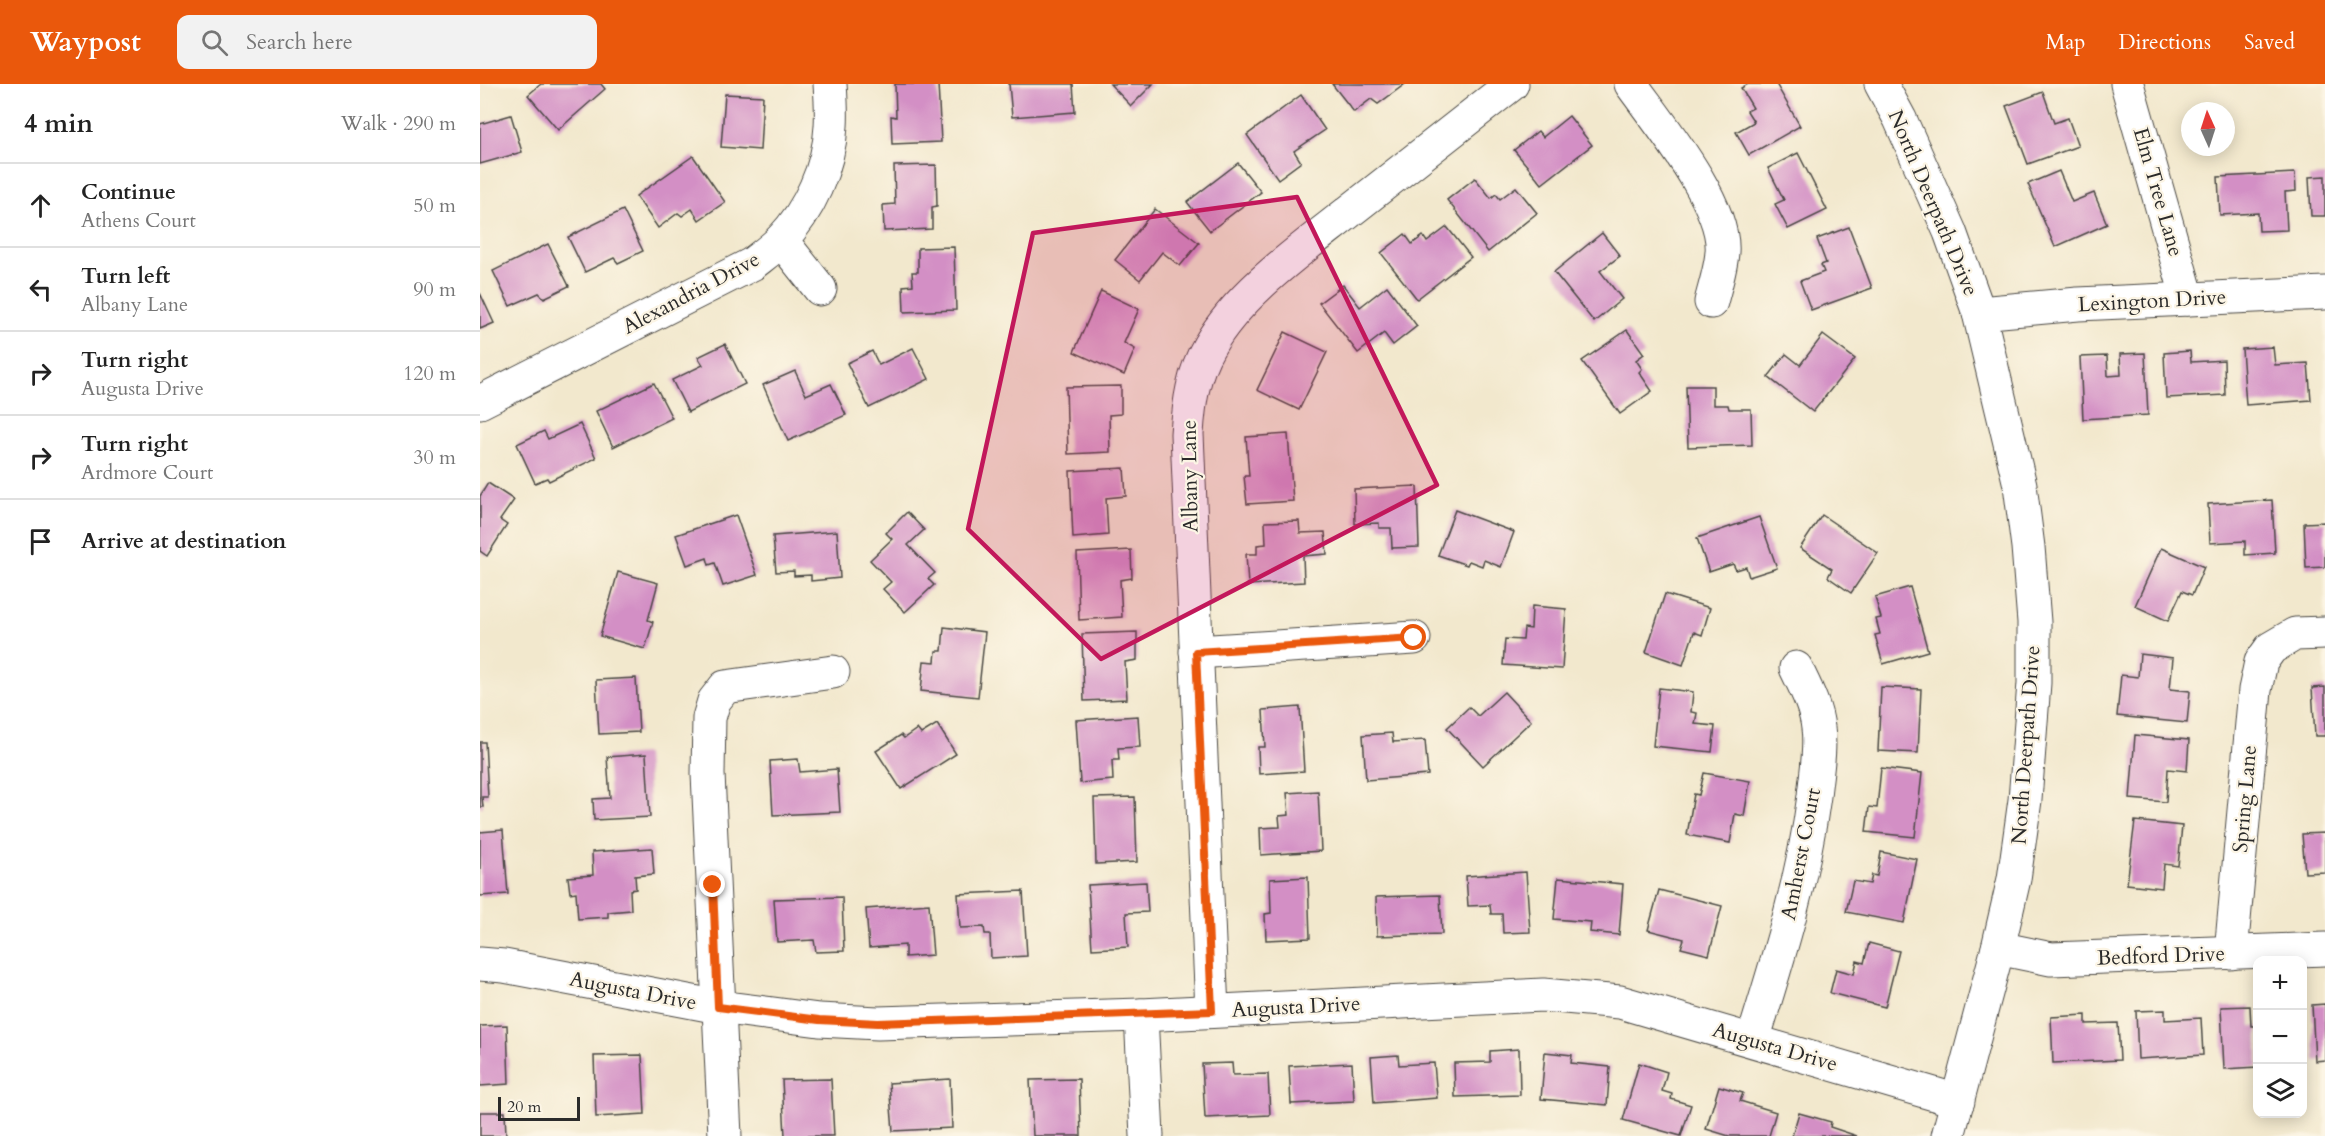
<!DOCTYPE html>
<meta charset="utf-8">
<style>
body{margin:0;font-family:Cardo,serif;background:#f2f2f2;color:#222}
.controls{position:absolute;right:18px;bottom:18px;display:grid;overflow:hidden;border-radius:12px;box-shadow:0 3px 15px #0003}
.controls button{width:54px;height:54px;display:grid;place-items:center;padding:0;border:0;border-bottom:2px solid #e0e0e0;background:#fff;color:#222;font:30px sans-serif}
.compass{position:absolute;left:1701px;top:18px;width:54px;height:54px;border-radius:50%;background:#fff;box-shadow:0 3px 15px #0003;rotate:357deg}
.scale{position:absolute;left:18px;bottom:15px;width:82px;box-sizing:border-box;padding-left:6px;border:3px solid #2b2b2b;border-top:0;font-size:16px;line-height:21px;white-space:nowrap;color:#2b2b2b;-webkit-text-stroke:4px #fcf5e5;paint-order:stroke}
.stop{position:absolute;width:18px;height:18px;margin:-14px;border:4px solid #ea580c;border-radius:50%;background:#fff}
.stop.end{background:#ea580c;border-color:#fff;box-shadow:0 2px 6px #0008}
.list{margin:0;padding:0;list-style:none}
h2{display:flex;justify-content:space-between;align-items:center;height:78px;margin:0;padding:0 24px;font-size:26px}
h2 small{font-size:20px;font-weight:400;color:#767676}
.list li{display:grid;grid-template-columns:39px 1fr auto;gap:18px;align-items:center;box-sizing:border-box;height:84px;padding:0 24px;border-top:2px solid #e0e0e0}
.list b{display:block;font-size:22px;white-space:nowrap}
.list p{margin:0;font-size:20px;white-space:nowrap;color:#767676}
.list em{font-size:20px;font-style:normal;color:#767676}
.icon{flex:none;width:33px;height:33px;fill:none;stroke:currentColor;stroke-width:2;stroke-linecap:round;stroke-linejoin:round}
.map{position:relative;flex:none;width:1845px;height:1052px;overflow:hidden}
header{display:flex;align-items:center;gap:36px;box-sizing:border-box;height:84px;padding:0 30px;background:#ea580c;color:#fff}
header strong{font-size:28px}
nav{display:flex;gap:33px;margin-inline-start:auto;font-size:21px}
.search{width:420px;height:54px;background:#f2f2f2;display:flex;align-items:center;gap:15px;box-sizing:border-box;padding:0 21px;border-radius:12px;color:#767676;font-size:22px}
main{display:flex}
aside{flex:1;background:#fff}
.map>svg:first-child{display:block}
.building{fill:#d38fc5}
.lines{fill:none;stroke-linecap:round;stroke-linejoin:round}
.minor-casing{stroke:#494743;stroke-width:35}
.minor{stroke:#fff;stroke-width:33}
.route{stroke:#ea580c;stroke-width:8}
.marked{fill:#c2185b;fill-opacity:0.2;stroke:#c2185b;stroke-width:4.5;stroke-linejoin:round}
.labels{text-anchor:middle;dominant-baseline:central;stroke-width:4.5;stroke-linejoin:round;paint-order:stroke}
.street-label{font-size:21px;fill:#2b2b2b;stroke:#fcf5e5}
</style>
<header>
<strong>Waypost</strong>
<div class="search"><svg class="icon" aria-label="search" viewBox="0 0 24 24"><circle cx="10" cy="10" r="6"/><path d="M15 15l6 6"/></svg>Search here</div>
<nav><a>Map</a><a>Directions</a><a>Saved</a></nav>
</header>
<main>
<aside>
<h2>4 min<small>Walk · 290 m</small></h2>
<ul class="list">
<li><svg class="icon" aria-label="ahead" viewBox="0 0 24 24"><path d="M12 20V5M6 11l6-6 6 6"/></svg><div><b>Continue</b><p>Athens Court</p></div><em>50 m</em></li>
<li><svg class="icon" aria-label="left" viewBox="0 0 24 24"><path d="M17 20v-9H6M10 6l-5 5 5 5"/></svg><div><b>Turn left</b><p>Albany Lane</p></div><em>90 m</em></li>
<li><svg class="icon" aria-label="right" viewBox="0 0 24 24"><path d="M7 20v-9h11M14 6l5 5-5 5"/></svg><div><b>Turn right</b><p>Augusta Drive</p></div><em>120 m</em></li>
<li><svg class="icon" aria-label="right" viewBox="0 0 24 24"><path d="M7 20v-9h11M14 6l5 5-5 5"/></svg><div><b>Turn right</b><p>Ardmore Court</p></div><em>30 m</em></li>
<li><svg class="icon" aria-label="arrive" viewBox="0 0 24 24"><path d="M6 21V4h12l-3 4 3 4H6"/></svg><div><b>Arrive at destination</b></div></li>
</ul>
</aside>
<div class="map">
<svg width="1845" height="1052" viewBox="0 0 1845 1052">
<rect width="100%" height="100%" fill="#fcf5e5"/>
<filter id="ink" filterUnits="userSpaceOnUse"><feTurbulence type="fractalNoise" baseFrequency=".0167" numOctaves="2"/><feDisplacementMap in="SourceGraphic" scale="12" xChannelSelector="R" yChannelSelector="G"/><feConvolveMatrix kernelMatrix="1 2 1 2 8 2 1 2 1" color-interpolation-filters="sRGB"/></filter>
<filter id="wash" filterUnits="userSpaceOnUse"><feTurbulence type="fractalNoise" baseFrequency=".008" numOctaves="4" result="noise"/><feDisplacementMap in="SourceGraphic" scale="24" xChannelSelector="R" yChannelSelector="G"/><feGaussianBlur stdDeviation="1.35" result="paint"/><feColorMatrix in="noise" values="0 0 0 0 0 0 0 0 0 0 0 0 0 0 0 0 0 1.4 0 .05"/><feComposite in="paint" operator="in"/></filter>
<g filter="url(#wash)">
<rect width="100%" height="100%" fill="#f2e8cd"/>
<g id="blocks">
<g class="building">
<path d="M 61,0 L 121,0 L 125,5 L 78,46 L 48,11 Z"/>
<path d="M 415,0 L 458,0 L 461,58 L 412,60 L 411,32 L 416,33 Z"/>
<path d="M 529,0 L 593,0 L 595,28 L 532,33 Z"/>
<path d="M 630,0 L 673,0 L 651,22 Z"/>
<path d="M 852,0 L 925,0 L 898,20 L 891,15 L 874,28 Z"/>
<path d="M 1268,0 L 1296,0 L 1320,42 L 1269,71 L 1256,48 L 1274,38 L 1267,27 L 1273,24 L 1261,4 Z"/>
<path d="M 1563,8 L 1574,39 L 1588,34 L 1598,62 L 1548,80 L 1526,22 Z"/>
<path d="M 245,10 L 283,12 L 280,66 L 241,63 Z"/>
<path d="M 821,11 L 845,46 L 814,67 L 821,78 L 798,95 L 767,51 Z"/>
<path d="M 31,31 L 42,68 L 0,80 L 0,40 Z"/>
<path d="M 1089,32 L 1112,61 L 1062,100 L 1034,66 L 1058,47 L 1063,53 Z"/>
<path d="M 1318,69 L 1347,126 L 1308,145 L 1295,120 L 1304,116 L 1288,84 Z"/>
<path d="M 213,72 L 245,118 L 219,136 L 212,125 L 202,132 L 198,129 L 178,144 L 156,112 Z"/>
<path d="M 758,79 L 781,108 L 730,147 L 707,118 Z"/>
<path d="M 456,81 L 457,122 L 452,123 L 452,145 L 404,147 L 403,121 L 415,120 L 414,82 Z"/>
<path d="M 1579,87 L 1592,118 L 1614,109 L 1627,140 L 1575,163 L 1548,100 Z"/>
<path d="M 1815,89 L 1816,107 L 1805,108 L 1807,146 L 1779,147 L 1778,129 L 1740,131 L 1738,93 Z"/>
<path d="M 1845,92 L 1845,132 L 1831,132 L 1829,93 Z"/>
<path d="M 995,94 L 1011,114 L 1016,110 L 1020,115 L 1036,103 L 1057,129 L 1008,168 L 967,116 Z"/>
<path d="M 675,125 L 719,159 L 700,182 L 682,168 L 660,196 L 635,176 Z"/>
<path d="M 143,126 L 163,167 L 138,179 L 134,174 L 105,188 L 88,153 Z"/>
<path d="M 967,143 L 991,173 L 937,215 L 901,169 L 925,150 L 932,160 L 943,152 L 947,158 Z"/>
<path d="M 1369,143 L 1392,204 L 1331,226 L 1320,197 L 1344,188 L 1341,181 L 1346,179 L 1337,155 Z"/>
<path d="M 1122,149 L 1140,172 L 1120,187 L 1142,215 L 1114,238 L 1074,188 Z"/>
<path d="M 68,160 L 89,202 L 64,214 L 59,209 L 30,222 L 13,187 Z"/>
<path d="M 474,163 L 476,226 L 424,228 L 423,202 L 433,201 L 432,188 L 438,188 L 438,164 Z"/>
<path d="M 863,201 L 880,223 L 907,202 L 937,242 L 913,261 L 904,249 L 878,269 L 839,219 Z"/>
<path d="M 621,207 L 659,225 L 644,259 L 655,265 L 644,291 L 594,268 Z"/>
<path d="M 0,209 L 14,239 L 0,245 Z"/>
<path d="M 1147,246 L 1164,270 L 1156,276 L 1162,285 L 1159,288 L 1172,307 L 1140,330 L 1102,277 Z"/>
<path d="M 805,248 L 847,268 L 819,326 L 777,306 Z"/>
<path d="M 1343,251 L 1375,275 L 1333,328 L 1288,293 L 1306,270 L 1320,281 Z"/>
<path d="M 245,260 L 265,300 L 208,328 L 192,296 L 223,281 L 218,273 Z"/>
<path d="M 1793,263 L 1795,281 L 1828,279 L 1831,316 L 1766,321 L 1762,265 Z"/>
<path d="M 433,264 L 449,295 L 389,324 L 367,279 L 392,267 L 399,281 Z"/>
<path d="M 1710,267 L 1711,278 L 1744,276 L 1745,311 L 1686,314 L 1684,269 Z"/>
<path d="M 1665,269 L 1668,331 L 1603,335 L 1600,273 L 1627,272 L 1628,292 L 1641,291 L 1640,270 Z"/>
<path d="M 315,287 L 326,311 L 351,300 L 366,331 L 308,357 L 283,301 Z"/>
<path d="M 174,299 L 192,334 L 133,363 L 116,327 Z"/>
<path d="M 641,302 L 641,330 L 629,331 L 630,368 L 588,370 L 586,303 Z"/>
<path d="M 1206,302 L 1233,302 L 1233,321 L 1248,321 L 1249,325 L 1271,325 L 1272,361 L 1208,363 Z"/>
<path d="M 100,340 L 116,374 L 69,397 L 67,394 L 55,399 L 37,360 L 64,347 L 68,355 Z"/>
<path d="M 808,350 L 813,417 L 767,420 L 764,392 L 769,392 L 766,353 Z"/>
<path d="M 644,384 L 646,412 L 626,414 L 628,451 L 593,454 L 590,387 Z"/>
<path d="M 8,399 L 34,416 L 20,436 L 27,441 L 7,472 L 0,467 L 0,412 Z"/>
<path d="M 937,402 L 939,463 L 912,464 L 911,444 L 899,444 L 899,439 L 875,440 L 874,405 Z"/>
<path d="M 1792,416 L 1795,469 L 1765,471 L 1765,457 L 1730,459 L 1728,420 Z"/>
<path d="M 975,426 L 1034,448 L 1021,483 L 1004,476 L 1002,482 L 989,477 L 987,481 L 958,471 Z"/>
<path d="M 427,428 L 444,446 L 428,461 L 455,489 L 448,495 L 454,501 L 425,528 L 403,505 L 411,498 L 390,476 L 412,455 L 406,449 Z"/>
<path d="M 256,431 L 277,491 L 243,502 L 235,479 L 229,481 L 227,474 L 207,481 L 196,451 Z"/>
<path d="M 1342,431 L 1398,469 L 1371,509 L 1348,493 L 1352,485 L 1320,464 Z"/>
<path d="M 1279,433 L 1297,484 L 1269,493 L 1266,483 L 1256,486 L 1253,480 L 1229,488 L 1217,454 Z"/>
<path d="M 819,437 L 820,449 L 845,448 L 847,470 L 823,472 L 824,498 L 768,501 L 766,470 L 777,470 L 777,461 L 786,460 L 785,438 Z"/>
<path d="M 1845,438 L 1845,483 L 1826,484 L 1824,439 Z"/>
<path d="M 357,447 L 360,494 L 331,497 L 331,491 L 314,492 L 314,487 L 296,488 L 293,452 Z"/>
<path d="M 1681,464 L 1724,483 L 1712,511 L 1702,507 L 1688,537 L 1655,522 Z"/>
<path d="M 651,466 L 652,494 L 640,496 L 642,533 L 599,536 L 597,469 Z"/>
<path d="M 138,488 L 178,499 L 168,536 L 173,538 L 165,565 L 120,552 Z"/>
<path d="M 1430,503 L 1448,567 L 1403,580 L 1395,551 L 1400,550 L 1396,535 L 1401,534 L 1395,513 Z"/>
<path d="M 1185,510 L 1230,524 L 1222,551 L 1214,548 L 1203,581 L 1166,568 Z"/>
<path d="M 1052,522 L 1086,525 L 1082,585 L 1023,581 L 1025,555 L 1043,556 L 1044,544 L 1051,545 Z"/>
<path d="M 464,543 L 505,548 L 498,613 L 441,607 L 444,577 L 455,578 L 456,567 L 462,567 Z"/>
<path d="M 657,548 L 657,576 L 645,578 L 647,615 L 604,617 L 602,550 Z"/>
<path d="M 1660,570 L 1693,574 L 1690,605 L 1710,607 L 1707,639 L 1637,632 L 1641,591 L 1658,593 Z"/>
<path d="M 156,594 L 159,648 L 119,650 L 116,596 Z"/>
<path d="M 1401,603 L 1441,605 L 1438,669 L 1398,667 Z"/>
<path d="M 1845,603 L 1845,652 L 1835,652 L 1832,604 Z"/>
<path d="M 1179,604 L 1213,608 L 1211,628 L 1217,629 L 1215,640 L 1235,642 L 1232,668 L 1173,662 Z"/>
<path d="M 1024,608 L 1051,637 L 1003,682 L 967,644 L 989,623 L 998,632 Z"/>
<path d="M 820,623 L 824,687 L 779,690 L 778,663 L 785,663 L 783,626 Z"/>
<path d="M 658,632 L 660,663 L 638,664 L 639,676 L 632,676 L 633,696 L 600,699 L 596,636 Z"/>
<path d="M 457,640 L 476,670 L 421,705 L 396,667 L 421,651 L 424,654 L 437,645 L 441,650 Z"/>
<path d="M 912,649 L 913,658 L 945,656 L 948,691 L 886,696 L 883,651 Z"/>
<path d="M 1655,651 L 1709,656 L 1707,687 L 1688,685 L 1686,718 L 1650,715 Z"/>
<path d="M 0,658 L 5,658 L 8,713 L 2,713 L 3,723 L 0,723 Z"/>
<path d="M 166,670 L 170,733 L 114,736 L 113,715 L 130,714 L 127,673 Z"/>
<path d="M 318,675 L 320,688 L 357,685 L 360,728 L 293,731 L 290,677 Z"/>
<path d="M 1401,684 L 1442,689 L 1435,753 L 1386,748 L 1389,723 L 1397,724 Z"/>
<path d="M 1224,689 L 1270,697 L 1264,732 L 1255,730 L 1250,759 L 1207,751 L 1214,710 L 1219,711 Z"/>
<path d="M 838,707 L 841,767 L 781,771 L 780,744 L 800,743 L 799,732 L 809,731 L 807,709 Z"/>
<path d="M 655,713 L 657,778 L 616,780 L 614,714 Z"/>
<path d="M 1655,737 L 1702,742 L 1698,782 L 1684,780 L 1682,804 L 1647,800 Z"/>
<path d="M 23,746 L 28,810 L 0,812 L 0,748 Z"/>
<path d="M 1845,749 L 1845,788 L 1825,789 L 1822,750 Z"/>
<path d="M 172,764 L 174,790 L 155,792 L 156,805 L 150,806 L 151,826 L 128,828 L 128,833 L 98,835 L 96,808 L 90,809 L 88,793 L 113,791 L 112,768 Z"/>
<path d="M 1401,768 L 1437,775 L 1424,839 L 1366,828 L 1373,797 L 1390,800 L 1392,791 L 1397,792 Z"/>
<path d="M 1046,788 L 1050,848 L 1023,849 L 1022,830 L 1011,830 L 1010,821 L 988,822 L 986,792 Z"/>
<path d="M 828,793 L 830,854 L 786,856 L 785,830 L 791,829 L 790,795 Z"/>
<path d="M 1078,794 L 1143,800 L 1139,851 L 1110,848 L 1111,838 L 1074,835 Z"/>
<path d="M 666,798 L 668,828 L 646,829 L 648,863 L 612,865 L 608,801 Z"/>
<path d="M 1179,806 L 1242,822 L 1229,871 L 1201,864 L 1204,855 L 1168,846 Z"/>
<path d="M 543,807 L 547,872 L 511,874 L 510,850 L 505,850 L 504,843 L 480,844 L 478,810 Z"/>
<path d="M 960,811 L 962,850 L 897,852 L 896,813 Z"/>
<path d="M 362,813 L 364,867 L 336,868 L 334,856 L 297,858 L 294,815 Z"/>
<path d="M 449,820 L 453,871 L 425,873 L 425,861 L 389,864 L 386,825 Z"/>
<path d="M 1389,859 L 1419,867 L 1405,923 L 1350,909 L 1356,885 L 1374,890 L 1377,877 L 1384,879 Z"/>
<path d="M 1845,920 L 1845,976 L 1835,977 L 1832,921 Z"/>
<path d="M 1770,922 L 1771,942 L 1778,942 L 1778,983 L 1744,985 L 1741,923 Z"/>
<path d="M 1685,926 L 1685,936 L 1721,934 L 1723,971 L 1658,975 L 1656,927 Z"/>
<path d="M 1606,931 L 1606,940 L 1638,939 L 1640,976 L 1573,979 L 1571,933 Z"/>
<path d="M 27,941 L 29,1000 L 0,1002 L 0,942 Z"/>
<path d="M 1039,965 L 1040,1011 L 975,1013 L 974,979 L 1010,978 L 1010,967 Z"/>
<path d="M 1065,968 L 1092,971 L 1091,979 L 1130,983 L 1127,1021 L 1061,1015 Z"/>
<path d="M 162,971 L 165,1030 L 116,1033 L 114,972 Z"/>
<path d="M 918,971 L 919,981 L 954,979 L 957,1014 L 894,1019 L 891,973 Z"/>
<path d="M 752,979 L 753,991 L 788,990 L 790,1031 L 725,1034 L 722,980 Z"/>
<path d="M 872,979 L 874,1017 L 811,1020 L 809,982 Z"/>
<path d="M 1159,979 L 1187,988 L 1182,1007 L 1192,1010 L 1191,1015 L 1211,1021 L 1201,1052 L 1143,1036 Z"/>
<path d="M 351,995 L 354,1052 L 305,1052 L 302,996 Z"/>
<path d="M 470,995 L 472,1044 L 413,1047 L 409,999 Z"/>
<path d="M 599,995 L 601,1052 L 553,1052 L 550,996 Z"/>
<path d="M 1239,1002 L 1263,1009 L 1260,1017 L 1296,1028 L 1289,1052 L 1249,1052 L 1226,1045 Z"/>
<path d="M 0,1028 L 25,1028 L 26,1052 L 0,1052 Z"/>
<path d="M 1319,1029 L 1351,1038 L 1350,1043 L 1377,1052 L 1312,1052 Z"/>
</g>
</g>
</g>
<g filter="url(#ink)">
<use href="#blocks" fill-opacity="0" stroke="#494743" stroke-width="1.5"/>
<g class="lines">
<g class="minor-casing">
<g id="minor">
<path d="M 1151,0 C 1179,39 1246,120 1242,168 C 1241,184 1235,202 1231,218"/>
<path d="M 1401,0 L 1420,35 L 1470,148 L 1499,229 L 1540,401 L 1548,463 L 1554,538 L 1554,599 L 1545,716 L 1534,795 L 1518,864 L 1468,1052"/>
<path d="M 1647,0 L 1708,215"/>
<path d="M 301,156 L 340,205"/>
<path d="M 1499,229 L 1598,220 L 1845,209"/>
<path d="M 0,318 L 272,180 C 282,172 292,165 301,156 C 329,127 349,83 351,42 C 352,28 351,14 350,0"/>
<path d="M 716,568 L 934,554"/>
<path d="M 1518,864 L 1571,875 L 1845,865"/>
<path d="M 1751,869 L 1775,606 L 1781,578 L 1791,564 L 1815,550 L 1845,549"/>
<path d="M 0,880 L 24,882 L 239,923 L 339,936 L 398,939 L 661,931 L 1063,911 L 1140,918 L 1478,1017"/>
<path d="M 732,927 L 707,350 C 709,319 713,289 729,262 C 759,209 822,165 870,127 C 924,85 978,42 1032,0"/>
<path d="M 661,931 L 667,1052"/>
<path d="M 1273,956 C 1298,875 1323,796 1334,712 C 1336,690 1341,667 1338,644 C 1336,623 1325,603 1316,584"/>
<path d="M 245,1052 L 228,690 L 229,634 L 234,617 L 245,603 L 353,588"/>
</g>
</g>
<use href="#minor" class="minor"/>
</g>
</g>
<g class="lines" filter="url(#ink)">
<path class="route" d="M 233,801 L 238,923 L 339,936 L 398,939 L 732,927 L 716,568 L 934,554"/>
</g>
<path class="marked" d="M 817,113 L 957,401 L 621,575 L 488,445 L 553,149 Z"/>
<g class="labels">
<g class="street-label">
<text transform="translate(1678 108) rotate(74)">Elm Tree Lane</text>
<text transform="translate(1453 119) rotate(67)">North Deerpath Drive</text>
<text transform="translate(211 209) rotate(-28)">Alexandria Drive</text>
<text transform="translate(1672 217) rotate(-3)">Lexington Drive</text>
<text transform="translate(710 392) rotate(-91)">Albany Lane</text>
<text transform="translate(1546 661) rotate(-86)">North Deerpath Drive</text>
<text transform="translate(1765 715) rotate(-85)">Spring Lane</text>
<text transform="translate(1321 770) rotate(-79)">Amherst Court</text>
<text transform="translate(1681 872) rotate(-2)">Bedford Drive</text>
<text transform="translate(153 907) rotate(11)">Augusta Drive</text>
<text transform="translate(816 923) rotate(-3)">Augusta Drive</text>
<text transform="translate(1295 963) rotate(16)">Augusta Drive</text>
</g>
</g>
</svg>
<div class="controls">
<button>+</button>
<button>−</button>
<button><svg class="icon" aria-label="layers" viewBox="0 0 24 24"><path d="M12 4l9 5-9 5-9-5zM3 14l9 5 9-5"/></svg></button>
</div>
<svg class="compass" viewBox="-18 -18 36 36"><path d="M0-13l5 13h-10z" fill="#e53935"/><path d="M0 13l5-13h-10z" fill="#767676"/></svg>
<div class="scale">20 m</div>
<div class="stop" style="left:934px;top:554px"></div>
<div class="stop end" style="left:233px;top:801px"></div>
</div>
</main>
